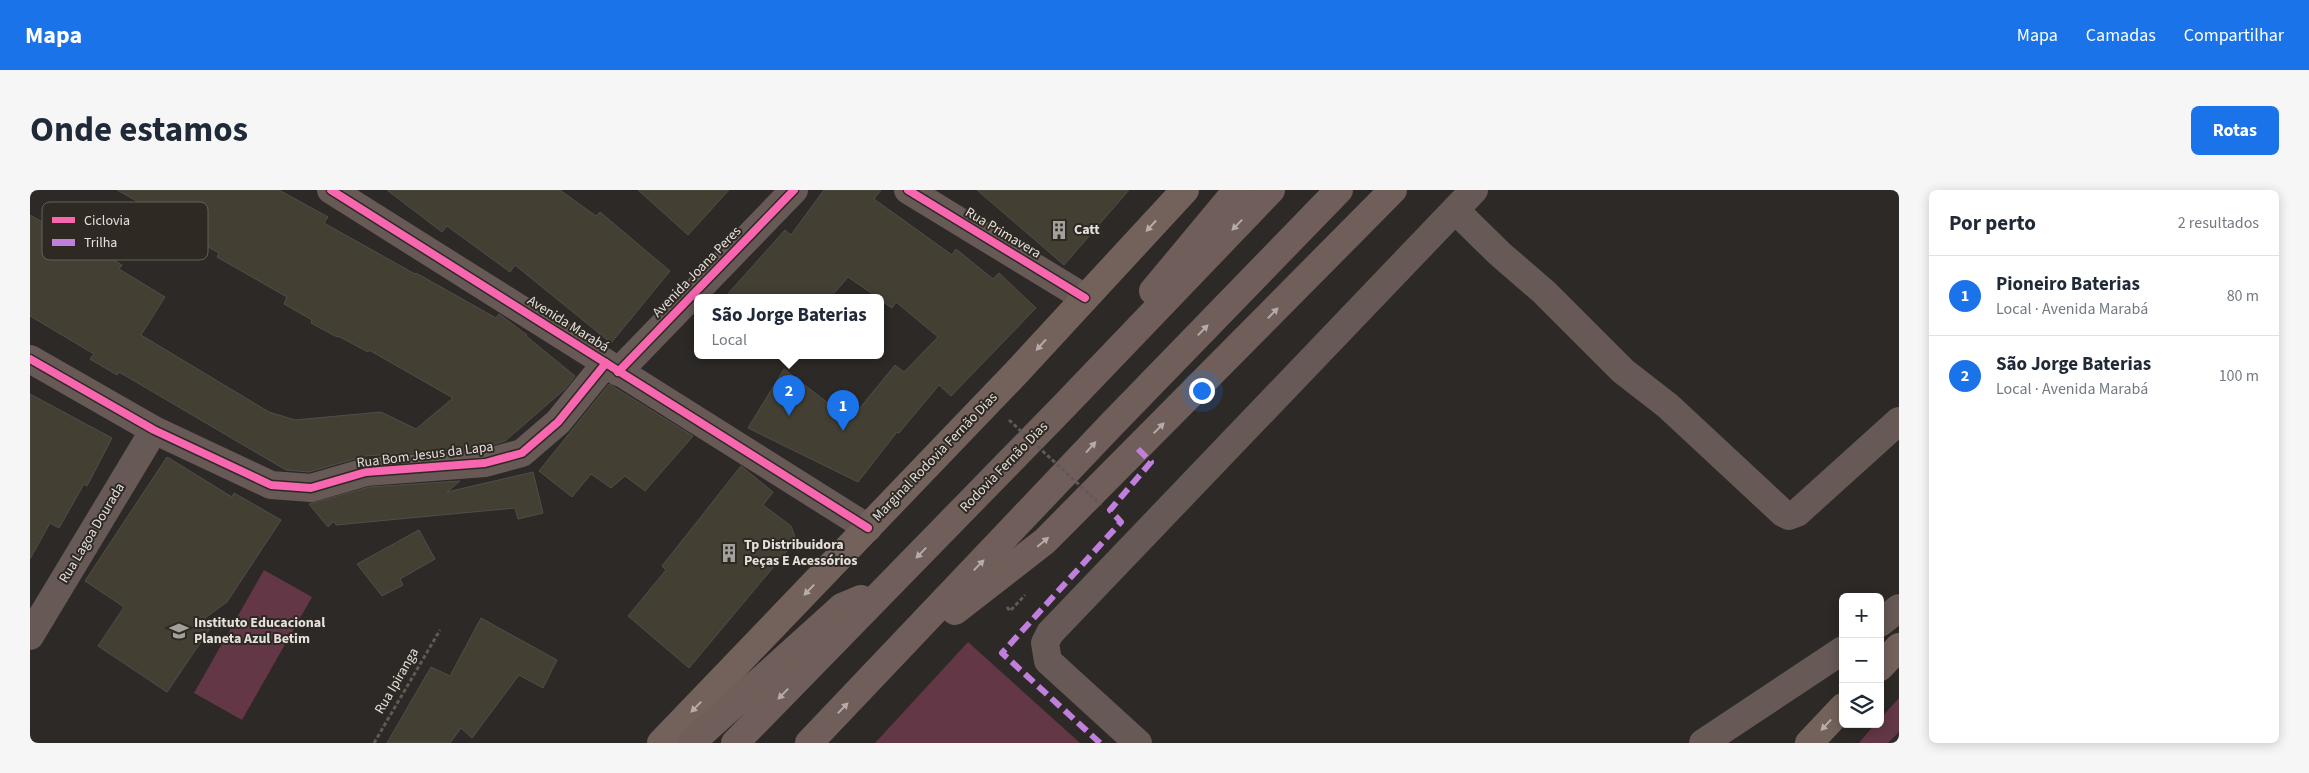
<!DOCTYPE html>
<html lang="pt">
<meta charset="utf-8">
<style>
body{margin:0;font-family:"Source Sans 3",sans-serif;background:#f6f6f7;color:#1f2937}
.controls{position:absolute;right:15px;bottom:15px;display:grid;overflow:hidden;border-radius:8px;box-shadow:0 2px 12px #0003}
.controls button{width:45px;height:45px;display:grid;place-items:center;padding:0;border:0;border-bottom:1px solid #e0e1e3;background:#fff;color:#1f2937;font:25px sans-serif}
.you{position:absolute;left:1171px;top:200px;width:18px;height:18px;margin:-12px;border:4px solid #fff;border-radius:50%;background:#1a73e8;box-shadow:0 0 0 8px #1a73e833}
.badge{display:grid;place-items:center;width:32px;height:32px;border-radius:50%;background:#1a73e8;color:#fff;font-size:16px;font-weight:700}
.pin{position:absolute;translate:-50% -41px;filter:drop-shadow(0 1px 2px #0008)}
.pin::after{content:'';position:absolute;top:26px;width:18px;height:15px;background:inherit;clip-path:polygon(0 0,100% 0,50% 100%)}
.popup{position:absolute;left:664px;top:104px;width:190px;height:65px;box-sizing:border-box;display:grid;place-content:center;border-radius:8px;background:#fff;filter:drop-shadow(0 1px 4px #0005);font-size:16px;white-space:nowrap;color:#747a83}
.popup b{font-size:19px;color:#1f2937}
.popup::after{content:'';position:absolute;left:50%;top:100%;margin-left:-10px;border:10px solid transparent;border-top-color:#fff}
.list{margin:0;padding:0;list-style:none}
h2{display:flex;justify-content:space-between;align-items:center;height:65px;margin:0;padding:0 20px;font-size:21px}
h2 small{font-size:16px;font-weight:400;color:#747a83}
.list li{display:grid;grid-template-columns:32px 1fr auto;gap:15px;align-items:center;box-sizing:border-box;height:80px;padding:0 20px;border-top:1px solid #e0e1e3}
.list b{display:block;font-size:19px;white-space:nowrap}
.list p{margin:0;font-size:16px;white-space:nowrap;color:#747a83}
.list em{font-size:16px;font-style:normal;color:#747a83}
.icon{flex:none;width:28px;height:28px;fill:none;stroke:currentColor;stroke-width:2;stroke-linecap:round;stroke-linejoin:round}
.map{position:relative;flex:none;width:1869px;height:553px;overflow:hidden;border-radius:8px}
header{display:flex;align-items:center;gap:30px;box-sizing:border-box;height:70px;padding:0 25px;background:#1a73e8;color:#fff}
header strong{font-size:24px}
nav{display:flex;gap:28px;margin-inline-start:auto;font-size:18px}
.intro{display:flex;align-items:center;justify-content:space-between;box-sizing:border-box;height:120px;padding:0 30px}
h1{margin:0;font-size:35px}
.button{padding:12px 22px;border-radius:8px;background:#1a73e8;color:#fff;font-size:18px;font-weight:700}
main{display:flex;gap:30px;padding:0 30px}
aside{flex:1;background:#fff;border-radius:8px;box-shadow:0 2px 12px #0003}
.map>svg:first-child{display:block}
.green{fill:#633745}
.building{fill:#433f33;stroke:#504e4b}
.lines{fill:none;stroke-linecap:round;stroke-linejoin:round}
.path{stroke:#625957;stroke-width:3;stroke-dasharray:4 2.5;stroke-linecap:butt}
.minor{stroke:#665956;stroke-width:28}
.major{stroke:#73615c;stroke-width:28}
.highway{stroke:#6f5e59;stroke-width:28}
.path-bridge{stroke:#625957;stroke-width:3;stroke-dasharray:4 2.5;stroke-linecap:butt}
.quiet{stroke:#c07fdc;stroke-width:6;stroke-dasharray:12 6;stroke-linecap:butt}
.cycleway-casing{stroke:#2f2923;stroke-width:11}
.cycleway{stroke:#f766af;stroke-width:8}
.oneway{fill:#b5aca8}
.oneway2{fill:#b7ada9}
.labels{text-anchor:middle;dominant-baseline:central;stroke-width:4;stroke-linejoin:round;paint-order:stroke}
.poi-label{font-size:14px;font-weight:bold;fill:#e4e0dc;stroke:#2f2923;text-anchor:start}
.street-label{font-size:14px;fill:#e4e0dc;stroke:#2f2923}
.key{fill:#2f2923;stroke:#65605a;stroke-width:1}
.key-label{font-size:14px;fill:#e4e0dc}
</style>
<header>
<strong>Mapa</strong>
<nav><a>Mapa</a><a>Camadas</a><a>Compartilhar</a></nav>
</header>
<div class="intro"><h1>Onde estamos</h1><a class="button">Rotas</a></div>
<main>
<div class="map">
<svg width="1869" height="553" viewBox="0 0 1869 553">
<rect width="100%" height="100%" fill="#2c2926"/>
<g class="green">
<path d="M 234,380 L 282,407 L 212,530 L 164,503 Z"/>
<path d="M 938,452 L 1050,553 L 845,553 Z"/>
<path d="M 1869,508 L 1869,542 L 1858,553 L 1829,553 L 1845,534 L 1850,534 L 1850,529 Z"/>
</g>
<g class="building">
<path d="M 87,0 L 249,0 L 298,27 L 294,33 L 385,84 L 386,83 L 466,128 L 469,124 L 497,145 L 496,146 L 545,186 L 535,199 L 475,251 L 452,258 L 335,266 L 279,282 L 256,280 L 89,182 L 87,185 L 60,169 L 64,164 L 0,126 L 0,25 L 58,58 L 59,55 L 92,75 L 89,79 L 135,107 L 111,145 L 239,222 L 265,230 L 351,222 L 386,239 L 423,208 L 339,160 L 338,162 L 308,146 L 307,147 L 281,133 L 282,130 L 254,114 L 257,107 L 187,67 L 189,63 L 146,39 L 148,34 Z"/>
<path d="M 357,0 L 530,0 L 566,26 L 570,22 L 640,81 L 581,153 L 485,75 L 480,82 L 417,36 L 412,42 Z"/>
<path d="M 608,0 L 699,0 L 658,45 Z"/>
<path d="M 794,0 L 851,0 L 844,9 L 922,65 L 926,59 L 963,89 L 969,83 L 1006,118 L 921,206 L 909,195 L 869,243 L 867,242 L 828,292 L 718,238 L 754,179 L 820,230 L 865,175 L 874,182 L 908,147 L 866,112 L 862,118 L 850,110 L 850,107 L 847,107 L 818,87 L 801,107 L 695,107 L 755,40 L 761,45 Z"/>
<path d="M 947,0 L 1099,0 L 1034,75 Z"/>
<path d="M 579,194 L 663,246 L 615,301 L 595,286 L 581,298 L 561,284 L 542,307 L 509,281 Z"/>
<path d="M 0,204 L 82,248 L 57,296 L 54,294 L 29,338 L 20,333 L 0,369 Z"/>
<path d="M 137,267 L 202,307 L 204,303 L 251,330 L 197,412 L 175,428 L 181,437 L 137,502 L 68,456 L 94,417 L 55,391 Z"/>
<path d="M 711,276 L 743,302 L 733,315 L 761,336 L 766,350 L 659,478 L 598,426 L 636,380 L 632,376 Z"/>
<path d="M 503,282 L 513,323 L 488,329 L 485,318 L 306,335 L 304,331 L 298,337 L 279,314 L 339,297 L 430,291 L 417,302 Z"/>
<path d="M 389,340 L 405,369 L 370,389 L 373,395 L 352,406 L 327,374 Z"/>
<path d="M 451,428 L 527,470 L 513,498 L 489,485 L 442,548 L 431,538 L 420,553 L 357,553 L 401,477 L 420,486 Z"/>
</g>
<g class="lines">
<g class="path">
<path d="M 977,417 L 980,421 L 995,405"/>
<path d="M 344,553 L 410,440"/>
</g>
<g class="minor">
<path d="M 301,0 L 838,338"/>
<path d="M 878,0 L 1055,108"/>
<path d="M 1425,20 L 1470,64 L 1514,102 L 1593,181 L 1638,216 L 1753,323 L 1759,326 L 1767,323 L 1869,231"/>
<path d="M 0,169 L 124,240 L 241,295 L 281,298 L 336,282 L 455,273 L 492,263 L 528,232 L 576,173"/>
<path d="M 588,182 L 764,0"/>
<path d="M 1850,433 L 1869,418"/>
<path d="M 0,446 L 124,240"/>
<path d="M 1108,553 L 1018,471 L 1015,453 L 1020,443 L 1444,0"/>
<path d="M 1673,553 L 1813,460"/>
</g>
<g class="major">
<path d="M 1850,477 L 1869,457"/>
<path d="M 631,553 L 985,184 L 1155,0"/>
<path d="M 1779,553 L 1813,517"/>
</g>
<g class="highway">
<path d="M 1123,101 L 1207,0"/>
<path d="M 925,421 L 1015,351 L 1363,0"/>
<path d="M 661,553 L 812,417 L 831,409"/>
<path d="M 705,553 L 1035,215 L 1241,0"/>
<path d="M 779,553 L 1081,235 L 1309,0"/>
</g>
<path class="path-bridge" d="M 979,230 L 1071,315"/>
<path class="quiet" d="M 1070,553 L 972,463 L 1091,332 L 1080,320 L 1121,272 L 1108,259"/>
<g class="cycleway-casing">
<g id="cycleway">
<path d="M 301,0 L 838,338"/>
<path d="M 878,0 L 1055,108"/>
<path d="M 0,169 L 124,240 L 241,295 L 281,298 L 336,282 L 455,273 L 492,263 L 528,232 L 576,173"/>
<path d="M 588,182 L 764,0"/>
</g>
</g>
<use href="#cycleway" class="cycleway"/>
</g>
<defs><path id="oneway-solid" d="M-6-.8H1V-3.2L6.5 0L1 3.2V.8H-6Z" transform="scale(1.25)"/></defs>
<g class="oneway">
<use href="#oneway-solid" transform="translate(1207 35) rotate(134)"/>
<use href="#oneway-solid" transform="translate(1243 123) rotate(-46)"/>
<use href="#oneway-solid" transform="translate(1173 140) rotate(-46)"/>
<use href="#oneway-solid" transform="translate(1129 238) rotate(-45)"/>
<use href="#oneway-solid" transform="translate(1061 257) rotate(-48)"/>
<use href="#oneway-solid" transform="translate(1013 352) rotate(-40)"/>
<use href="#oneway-solid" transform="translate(891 363) rotate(134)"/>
<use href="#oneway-solid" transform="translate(949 375) rotate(-46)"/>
<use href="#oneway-solid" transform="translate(753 504) rotate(134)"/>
<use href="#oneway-solid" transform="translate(813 518) rotate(-46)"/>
</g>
<g class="oneway2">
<use href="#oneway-solid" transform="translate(1121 36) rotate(133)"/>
<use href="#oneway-solid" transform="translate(1011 155) rotate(132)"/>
<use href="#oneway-solid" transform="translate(779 400) rotate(134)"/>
<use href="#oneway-solid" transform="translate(666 517) rotate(134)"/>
<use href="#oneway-solid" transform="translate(1796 535) rotate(133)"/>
</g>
<defs>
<g id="building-bare" transform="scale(1.5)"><path d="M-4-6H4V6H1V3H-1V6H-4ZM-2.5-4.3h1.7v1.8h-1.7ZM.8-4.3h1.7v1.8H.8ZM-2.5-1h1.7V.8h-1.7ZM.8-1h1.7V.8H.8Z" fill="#a4a09c" stroke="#2f2923" stroke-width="2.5" paint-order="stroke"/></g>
<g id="school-bare" transform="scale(1.5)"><path d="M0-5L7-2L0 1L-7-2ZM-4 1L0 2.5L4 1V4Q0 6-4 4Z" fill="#a4a09c" stroke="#2f2923" stroke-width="2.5" paint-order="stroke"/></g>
</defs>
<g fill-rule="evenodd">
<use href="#building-bare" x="1029" y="40"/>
<use href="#building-bare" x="699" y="363"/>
<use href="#school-bare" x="149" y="441"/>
</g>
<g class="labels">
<g class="poi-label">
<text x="1044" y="40">Catt</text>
<text x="714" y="355">Tp Distribuidora<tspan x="714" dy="16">Peças E Acessórios</tspan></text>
<text x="164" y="433">Instituto Educacional<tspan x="164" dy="16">Planeta Azul Betim</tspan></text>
</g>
<g class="street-label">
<text transform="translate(973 43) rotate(31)">Rua Primavera</text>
<text transform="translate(667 82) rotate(-46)">Avenida Joana Peres</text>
<text transform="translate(538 134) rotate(32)">Avenida Marabá</text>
<text transform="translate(395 265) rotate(-7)">Rua Bom Jesus da Lapa</text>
<text transform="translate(905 267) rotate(-46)">Marginal Rodovia Fernão Dias</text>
<text transform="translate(974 277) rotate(-46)">Rodovia Fernão Dias</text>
<text transform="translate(62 343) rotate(-59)">Rua Lagoa Dourada</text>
<text transform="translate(367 491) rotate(-60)">Rua Ipiranga</text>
</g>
</g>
<rect x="12" y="12" width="166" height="58" rx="8" class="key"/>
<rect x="22" y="27" width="23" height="6" fill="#f766af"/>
<rect x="22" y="49" width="23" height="7" fill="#c07fdc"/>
<g class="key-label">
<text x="54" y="35">Ciclovia</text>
<text x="54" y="57">Trilha</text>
</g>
</svg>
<div class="controls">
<button>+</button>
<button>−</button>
<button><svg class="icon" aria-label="layers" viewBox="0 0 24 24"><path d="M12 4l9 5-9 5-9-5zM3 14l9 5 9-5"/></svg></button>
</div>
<div class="you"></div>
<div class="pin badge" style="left:813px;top:241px">1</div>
<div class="pin badge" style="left:759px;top:226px">2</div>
<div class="popup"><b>São Jorge Baterias</b>Local</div>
</div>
<aside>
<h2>Por perto<small>2 resultados</small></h2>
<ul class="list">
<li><span class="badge">1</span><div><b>Pioneiro Baterias</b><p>Local · Avenida Marabá</p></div><em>80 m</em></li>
<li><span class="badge">2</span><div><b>São Jorge Baterias</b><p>Local · Avenida Marabá</p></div><em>100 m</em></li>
</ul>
</aside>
</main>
